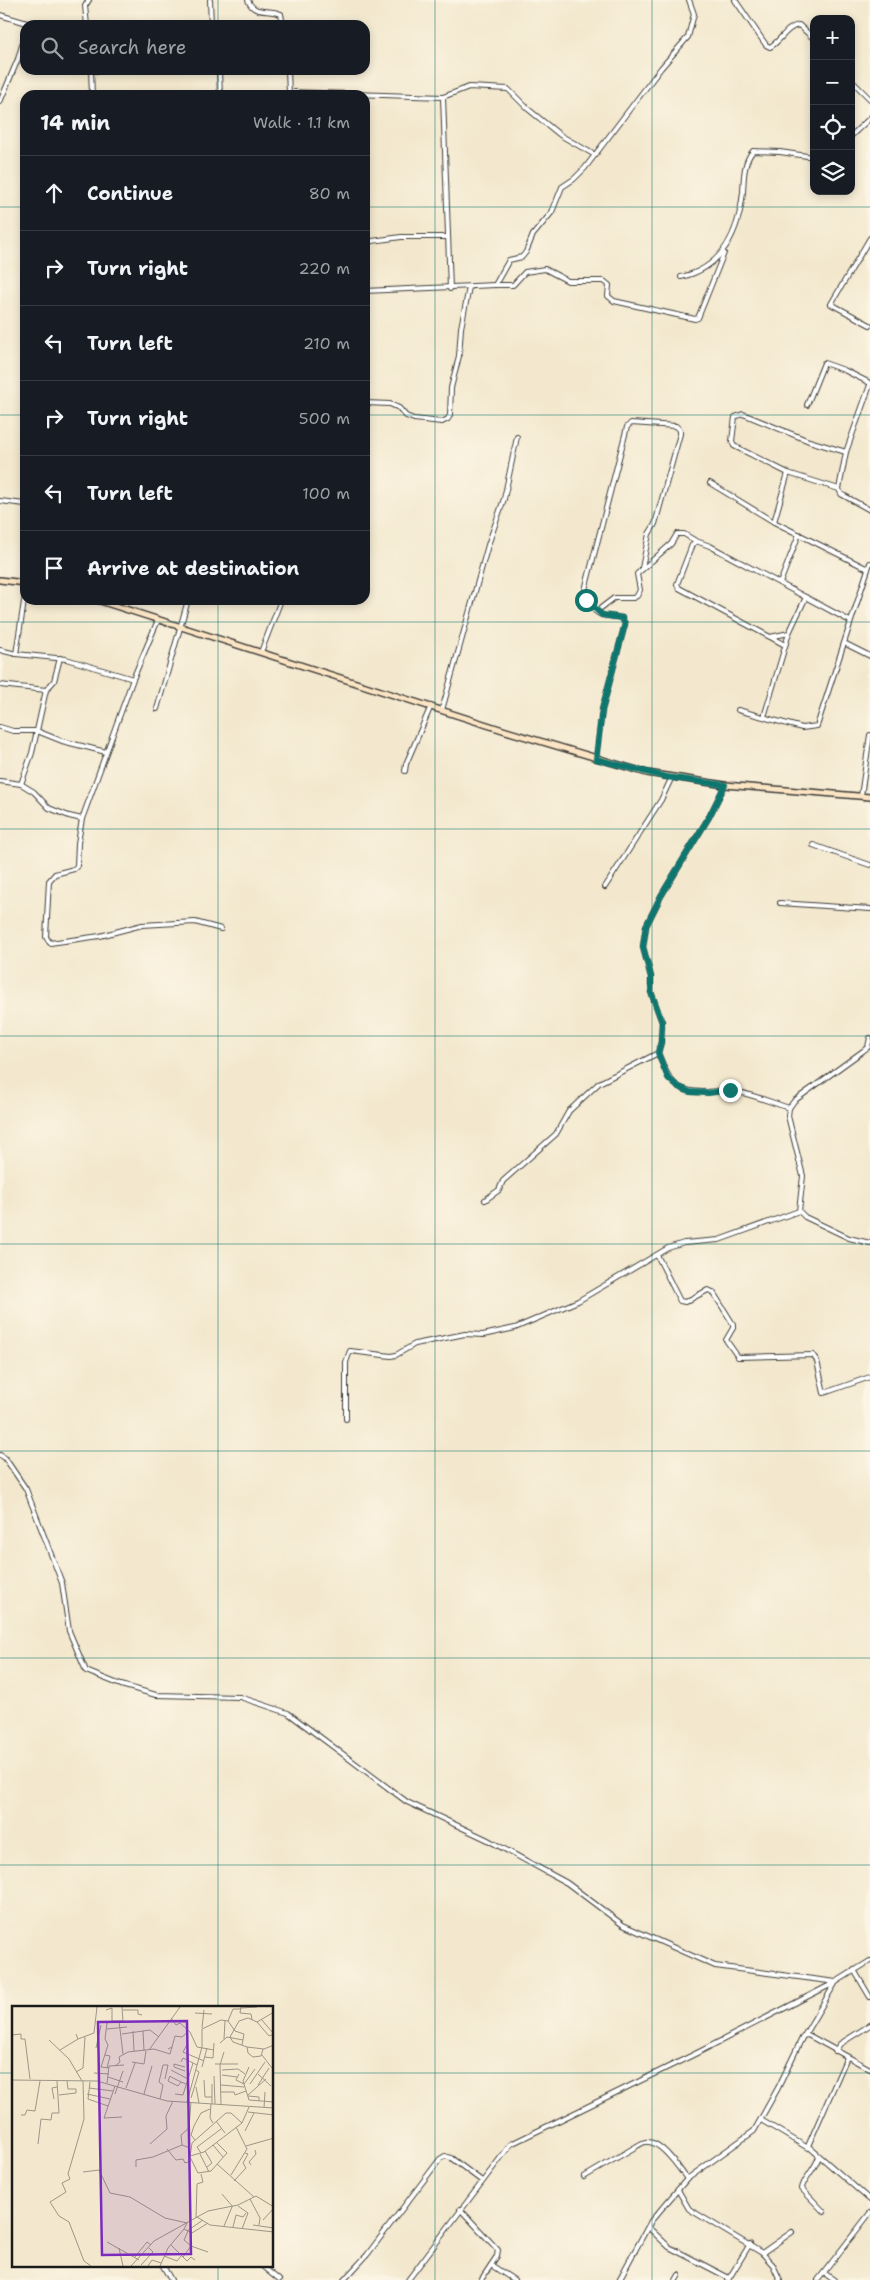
<!DOCTYPE html>
<meta charset="utf-8">
<style>
body{margin:0;font-family:"Shantell Sans",sans-serif;background:#20242c;color:#f1f3f6}
.controls{position:absolute;right:15px;top:15px;display:grid;overflow:hidden;border-radius:10px;box-shadow:0 2px 8px #0003}
.controls button{width:45px;height:45px;display:grid;place-items:center;padding:0;border:0;border-bottom:1px solid #363941;background:#171b24;color:#f1f3f6;font:25px sans-serif}
.stop{position:absolute;width:15px;height:15px;margin:-11px;border:4px solid #0f766e;border-radius:50%;background:#fff}
.stop.end{background:#0f766e;border-color:#fff;box-shadow:0 1px 5px #0008}
.list{margin:0;padding:0;list-style:none}
h2{display:flex;justify-content:space-between;align-items:center;height:65px;margin:0;padding:0 20px;font-size:21px}
h2 small{font-size:16px;font-weight:400;color:#9ea1a6}
.list li{display:grid;grid-template-columns:32px 1fr auto;gap:15px;align-items:center;box-sizing:border-box;height:75px;padding:0 20px;border-top:1px solid #363941}
.list b{display:block;font-size:19px;white-space:nowrap}
.list em{font-size:16px;font-style:normal;color:#9ea1a6}
.icon{flex:none;width:28px;height:28px;fill:none;stroke:currentColor;stroke-width:2;stroke-linecap:round;stroke-linejoin:round}
.map{position:relative;flex:none;width:870px;height:2280px;overflow:hidden}
.search{position:absolute;background:#171b24;box-shadow:0 2px 8px #0003;left:20px;top:20px;width:350px;height:55px;display:flex;align-items:center;gap:12px;box-sizing:border-box;padding:0 18px;border-radius:15px;color:#9ea1a6;font-size:19px}
.panel{position:absolute;background:#171b24;box-shadow:0 2px 8px #0003;left:20px;top:90px;width:350px;height:515px;border-radius:15px}
.map>svg:first-child{display:block}
.lines{fill:none;stroke-linecap:round;stroke-linejoin:round}
.minor-casing{stroke:#3c3b37;stroke-width:6}
.secondary-casing{stroke:#3c3b37;stroke-width:8}
.minor{stroke:#fff;stroke-width:4}
.secondary{stroke:#fce5c4;stroke-width:5}
.route{stroke:#0f766e;stroke-width:6}
.grid{fill:none;stroke:#0f766e;stroke-width:1;stroke-opacity:0.55}
.inset-road{fill:none;stroke:#9d9687;stroke-width:1}
.view{fill:#7b2cbf;fill-opacity:0.15;stroke:#7b2cbf;stroke-width:2.5}
.inset-edge{fill:none;stroke:#1c1c1c;stroke-width:2.5}
</style>
<div class="map">
<svg width="870" height="2280" viewBox="0 0 870 2280">
<rect width="100%" height="100%" fill="#fcf5e5"/>
<filter id="ink" filterUnits="userSpaceOnUse"><feTurbulence type="fractalNoise" baseFrequency=".02" numOctaves="2"/><feDisplacementMap in="SourceGraphic" scale="10" xChannelSelector="R" yChannelSelector="G"/><feConvolveMatrix kernelMatrix="1 2 1 2 8 2 1 2 1" color-interpolation-filters="sRGB"/></filter>
<filter id="wash" filterUnits="userSpaceOnUse"><feTurbulence type="fractalNoise" baseFrequency=".0096" numOctaves="4" result="noise"/><feDisplacementMap in="SourceGraphic" scale="20" xChannelSelector="R" yChannelSelector="G"/><feGaussianBlur stdDeviation="1.12" result="paint"/><feColorMatrix in="noise" values="0 0 0 0 0 0 0 0 0 0 0 0 0 0 0 0 0 1.4 0 .05"/><feComposite in="paint" operator="in"/></filter>
<g filter="url(#wash)">
<rect width="100%" height="100%" fill="#f3e8ce"/>
</g>
<g filter="url(#ink)">
<g class="lines">
<g class="minor-casing">
<g id="minor">
<path d="M 210,0 L 211,25"/>
<path d="M 248,0 C 254,16 268,8 281,14 L 283,25"/>
<path d="M 735,0 L 766,45 L 770,47 C 781,41 786,27 799,25 L 814,39"/>
<path d="M 0,15 L 34,25"/>
<path d="M 87,25 L 85,6 L 89,0"/>
<path d="M 91,70 L 92,95"/>
<path d="M 219,70 L 220,95"/>
<path d="M 288,70 L 289,94"/>
<path d="M 91,71 L 110,70"/>
<path d="M 851,80 L 870,99"/>
<path d="M 289,95 L 293,92 L 443,97 L 469,87 L 508,89 L 528,109 L 560,135 L 595,155"/>
<path d="M 443,97 L 450,289"/>
<path d="M 0,102 L 18,59 L 25,35"/>
<path d="M 851,136 L 870,118"/>
<path d="M 870,238 L 831,304 L 870,325"/>
<path d="M 365,242 L 401,237 L 447,237"/>
<path d="M 681,277 C 723,268 739,231 743,192 C 744,178 743,163 753,151 L 780,152 L 814,157"/>
<path d="M 495,285 L 509,260 L 522,257 L 526,252 L 533,235 L 552,212 L 562,187 L 574,179 L 585,168 L 661,68 L 688,37 L 694,14 L 689,0"/>
<path d="M 365,291 L 495,285 L 513,285 L 525,272 L 545,269 L 568,281 L 604,281 L 609,285 L 608,296 L 614,301 L 695,319 L 698,318 L 724,253"/>
<path d="M 870,385 L 846,452 L 839,489 L 841,494 L 870,510"/>
<path d="M 365,403 L 390,404 L 399,408 L 406,416 L 414,419 L 442,422 L 448,419 L 450,415 L 451,388 L 459,356 L 461,328 L 469,287"/>
<path d="M 807,405 L 824,363 L 844,370 L 870,383"/>
<path d="M 25,432 L 25,441"/>
<path d="M 710,483 L 774,522 L 868,569"/>
<path d="M 839,489 L 788,473 L 734,446 L 732,441 L 735,417 L 743,414 L 809,441 L 846,452"/>
<path d="M 0,501 L 25,504"/>
<path d="M 774,522 L 788,473"/>
<path d="M 780,583 L 799,534"/>
<path d="M 806,597 L 789,633 L 770,637 L 679,588 L 677,584 L 692,545 L 696,541 L 710,546 L 850,621"/>
<path d="M 597,611 L 614,598 L 633,598 L 637,596 L 640,590 L 637,574 L 671,544 L 677,534 L 684,534 L 696,541"/>
<path d="M 158,620 L 133,679 L 82,819 L 78,843 L 77,866 L 74,869 L 55,874 L 49,881 L 46,937 L 50,943 L 100,936 L 142,925 L 195,922 L 221,929"/>
<path d="M 772,638 L 785,645"/>
<path d="M 844,643 L 870,656"/>
<path d="M 0,650 L 16,654 L 66,659 L 133,679"/>
<path d="M 261,652 L 281,600"/>
<path d="M 16,654 L 25,595"/>
<path d="M 0,685 L 46,690 L 54,681 L 60,658"/>
<path d="M 157,709 L 188,600"/>
<path d="M 442,710 L 488,545 L 504,499 L 517,437"/>
<path d="M 738,710 L 802,728 L 817,726 L 870,563"/>
<path d="M 764,717 L 789,633"/>
<path d="M 0,727 L 13,731 L 37,731 L 62,741 L 106,752"/>
<path d="M 596,759 L 602,710 L 625,624 L 622,618 C 615,616 608,617 602,615 C 592,611 584,600 585,590 L 627,427 L 631,423 L 676,426 L 680,430 L 680,434 L 655,524 L 649,534 L 642,568"/>
<path d="M 405,771 L 406,764 L 431,706"/>
<path d="M 0,781 L 21,784 L 34,792 L 49,808 L 69,816 L 82,819"/>
<path d="M 21,784 L 32,753 L 46,690"/>
<path d="M 861,796 L 870,735"/>
<path d="M 813,845 L 870,865"/>
<path d="M 605,887 L 661,800 L 672,777"/>
<path d="M 780,903 L 870,909"/>
<path d="M 870,1038 L 868,1047 L 863,1051 L 794,1101 L 789,1108 L 788,1116 L 803,1176 L 799,1211 L 805,1217 L 849,1238 L 870,1243"/>
<path d="M 658,1053 C 669,1080 673,1093 706,1092 C 714,1092 722,1089 729,1090 C 749,1093 770,1102 789,1108"/>
<path d="M 485,1200 L 499,1190 L 503,1181 L 556,1134 L 569,1111 L 599,1083 L 658,1053 L 661,1042 L 662,1022 L 651,992 L 651,977 L 643,947 L 646,926 L 661,896 L 709,817 L 725,785"/>
<path d="M 657,1255 L 680,1301 L 685,1302 L 708,1290 L 713,1292 L 733,1324 L 733,1328 L 726,1340 L 738,1357 L 813,1355 L 817,1361 L 824,1393 L 870,1377"/>
<path d="M 346,1419 L 346,1362 L 350,1351 L 391,1356 L 396,1355 L 415,1344 L 465,1334 L 483,1335 L 515,1328 L 578,1301 L 668,1248 L 684,1243 L 719,1240 L 799,1211"/>
<path d="M 0,1455 L 5,1458 L 26,1489 L 62,1583 L 69,1631 L 86,1671 L 121,1685 L 156,1695 L 240,1697 L 288,1713 L 407,1802 L 486,1839 L 567,1883 L 623,1925 L 715,1966 L 836,1982 L 805,2034"/>
<path d="M 854,1970 L 870,1997"/>
<path d="M 835,2051 L 840,2044 L 870,2025"/>
<path d="M 847,2057 L 808,2146 L 870,2200"/>
<path d="M 761,2120 L 808,2148"/>
<path d="M 819,2156 C 816,2169 802,2180 802,2189 L 824,2212"/>
<path d="M 584,2177 L 637,2146 C 641,2144 644,2141 648,2142 C 662,2142 680,2169 687,2179"/>
<path d="M 678,2190 L 689,2209 L 762,2253 L 773,2265 L 780,2280"/>
<path d="M 460,2209 L 498,2250 L 497,2256 L 481,2280"/>
<path d="M 648,2227 L 669,2247 L 729,2278"/>
<path d="M 762,2253 L 792,2232"/>
<path d="M 491,2265 L 514,2280"/>
<path d="M 163,2266 L 171,2280"/>
<path d="M 262,2266 L 279,2280"/>
<path d="M 824,2273 L 834,2280"/>
<path d="M 344,2280 L 367,2255 L 440,2159 L 445,2156 L 451,2158 L 482,2181"/>
<path d="M 408,2280 L 511,2144 L 699,2052 L 836,1982 L 870,1961"/>
<path d="M 619,2280 L 651,2221 L 687,2179 L 754,2131 L 778,2088 L 803,2036 L 808,2035 L 870,2069"/>
<path d="M 676,2280 L 679,2275"/>
<path d="M 728,2280 L 750,2244"/>
<path d="M 818,2280 L 870,2213"/>
</g>
</g>
<g class="secondary-casing">
<g id="secondary">
<path d="M 0,580 L 25,583"/>
<path d="M 97,600 L 506,731 L 647,773 L 725,785 L 870,797"/>
</g>
</g>
<use href="#minor" class="minor"/>
<use href="#secondary" class="secondary"/>
</g>
</g>
<g class="lines" filter="url(#ink)">
<path class="route" d="M 586,600 L 602,615 L 622,618 L 625,624 L 602,710 L 596,759 L 666,777 L 725,785 L 709,817 L 661,896 L 646,926 L 643,947 L 651,977 L 651,992 L 662,1022 L 661,1042 L 658,1053 L 668,1078 L 677,1086 L 690,1092 L 708,1093 L 730,1090"/>
</g>
<path class="grid" d="M 218,0 L 218,25M 435,0 L 435,2280M 652,0 L 652,2280M 218,70 L 218,95M 0,207 L 25,207M 365,207 L 870,207M 0,415 L 25,415M 365,415 L 870,415M 218,600 L 218,2008M 0,622 L 870,622M 0,829 L 870,829M 0,1036 L 870,1036M 0,1244 L 870,1244M 0,1451 L 870,1451M 0,1658 L 870,1658M 0,1865 L 870,1865M 0,2073 L 14,2073M 272,2073 L 870,2073M 218,2266 L 218,2280"/>
<g transform="translate(12 2006)">
<rect width="261" height="261" fill="#f3e8ce"/>
<path class="inset-road" d="M 229,1 L 228,7 L 239,8 L 240,14M 229,2 L 245,1M 94,4 L 100,2 L 100,15 L 95,17 L 93,33 L 96,39 L 89,61 L 97,62M 111,4 L 126,4 L 126,8 L 130,9M 183,7 L 200,8M 159,12 L 164,19 L 168,17 L 178,26 L 185,41 L 202,44M 249,13 L 261,27M 100,15 L 111,15 L 110,1M 107,15 L 111,48M 216,15 L 221,3 L 229,3M 245,16 L 262,6M 190,22 L 192,4M 95,23 L 115,21M 121,25 L 122,45M 131,25 L 132,45M 223,25 L 232,28 L 230,39M 110,28 L 138,24 L 147,31M 262,28 L 257,30 L 245,16 L 236,12 L 227,15 L 218,31 L 221,36 L 235,41 L 252,43 L 262,39M 0,29 L 9,28 L 9,33 L 13,33 L 18,73M 66,33 L 82,27 L 85,1M 212,33 L 213,15M 37,34 L 57,53 L 70,75M 176,37 L 171,46 L 192,55M 208,37 L 215,31 L 231,34M 235,41 L 236,47 L 241,51 L 249,50 L 251,43M 84,42 L 89,19M 156,43 L 160,41 L 163,30 L 170,31 L 176,26M 48,44 L 66,33 L 64,28M 137,44 L 168,1M 93,49 L 98,50 L 95,62M 250,49 L 260,62M 193,51 L 201,52 L 202,37M 120,56 L 132,58 L 134,45M 169,56 L 171,52 L 185,59M 203,58 L 226,58M 103,60 L 108,56 L 107,51 L 116,46 L 142,43 L 158,48 L 160,41M 190,61 L 195,42M 237,61 L 231,75 L 237,94 L 262,96M 159,64 L 176,73M 210,64 L 226,63 L 233,68M 173,65 L 162,61 L 162,58 L 173,61M 64,66 L 71,62 L 73,31M 82,67 L 97,68M 227,68 L 224,74 L 232,78 L 243,63M 246,68 L 259,80M 210,69 L 225,71M 202,70 L 203,98M 96,71 L 111,76M 0,74 L 85,75 L 155,95 L 262,102M 192,74 L 193,91 L 200,91M 71,75 L 72,113 L 56,168 L 58,173 L 50,177 L 54,186 L 38,196 L 47,210 L 57,216 L 72,255 L 79,260M 78,76 L 76,93 L 96,100M 169,76 L 166,80 L 156,75 L 158,70 L 159,71 L 169,76 L 174,78M 95,77 L 97,60 L 112,59M 238,78 L 253,56M 209,79 L 232,81M 246,79 L 257,62M 103,80 L 92,112 L 110,111M 184,81 L 187,97M 77,82 L 101,85M 114,82 L 123,57M 209,86 L 222,86 L 223,89 L 234,85M 75,88 L 98,93M 103,88 L 111,65M 132,88 L 140,60M 163,88 L 171,89 L 181,57M 47,89 L 64,87 L 64,83 L 56,83 L 55,75M 236,89 L 254,73M 236,90 L 247,91 L 247,95M 179,92 L 187,66 L 184,64M 42,93 L 40,82 L 45,81M 148,93 L 151,79 L 147,76 L 151,59 L 156,59 L 153,73M 175,96 L 190,41 L 190,23 L 209,14 L 216,15 L 223,25M 199,98 L 198,112 L 201,117M 200,98 L 200,78M 209,99 L 208,59 L 212,46M 252,102 L 253,86M 236,106 L 262,109M 9,109 L 13,109 L 15,104 L 23,105 L 28,75M 204,115 L 213,127M 233,125 L 242,107M 183,134 L 179,129 L 182,120 L 189,107 L 198,103M 204,136 L 215,147 L 199,165 L 186,167 L 178,151 L 180,137 L 214,107 L 219,107 L 230,117M 26,138 L 29,113 L 39,114 L 40,107 L 47,107 L 45,75M 138,138 L 155,123 L 154,110 L 161,95M 201,139 L 211,151M 234,140 L 262,132M 178,142 L 170,139 L 169,129 L 177,122 L 179,96M 155,143 L 164,154 L 171,153 L 173,157 L 179,155M 193,145 L 200,157 L 195,161M 189,147 L 185,141 L 209,123M 188,148 L 197,166M 178,150 L 192,146 L 230,117 L 237,101M 205,158 L 242,191M 239,159 L 237,156 L 244,148 L 243,144M 124,161 L 124,154 L 141,151 L 170,139M 71,166 L 87,164 L 98,187 L 118,191 L 153,212 L 175,217 L 172,223M 219,169 L 235,143 L 224,121M 222,175 L 234,162 L 231,157 L 236,148 L 233,147M 210,188 L 221,201M 238,193 L 248,212 L 247,219M 226,200 L 236,207 L 230,223M 185,211 L 198,219 L 262,226M 184,212 L 185,178 L 191,176 L 189,168M 251,214 L 262,202M 241,219 L 262,222M 212,220 L 220,201M 221,221 L 224,209 L 231,211 L 234,207M 175,225 L 191,214M 95,236 L 127,254M 159,239 L 175,255 L 179,251 L 183,254M 179,240 L 196,246M 107,242 L 111,260M 152,250 L 165,255 L 170,249M 123,251 L 135,236 L 139,239M 171,251 L 179,240 L 172,234 L 176,225M 129,259 L 141,246 L 137,242M 119,260 L 142,235 L 196,205 L 226,199 L 244,190 L 262,201M 136,260 L 140,254 L 149,257M 148,260 L 156,242 L 172,223 L 180,227 L 196,217"/>
<path class="view" d="M 175,15 L 179,248 L 90,249 L 86,16 Z"/>
<rect width="261" height="261" class="inset-edge"/>
</g>
</svg>
<div class="controls">
<button>+</button>
<button>−</button>
<button><svg class="icon" aria-label="locate" viewBox="0 0 24 24"><circle cx="12" cy="12" r="6"/><path d="M12 2v4M12 18v4M2 12h4M18 12h4"/></svg></button>
<button><svg class="icon" aria-label="layers" viewBox="0 0 24 24"><path d="M12 4l9 5-9 5-9-5zM3 14l9 5 9-5"/></svg></button>
</div>
<div class="stop" style="left:586px;top:600px"></div>
<div class="stop end" style="left:730px;top:1090px"></div>
<div class="search"><svg class="icon" aria-label="search" viewBox="0 0 24 24"><circle cx="10" cy="10" r="6"/><path d="M15 15l6 6"/></svg>Search here</div>
<section class="panel">
<h2>14 min<small>Walk · 1.1 km</small></h2>
<ul class="list">
<li><svg class="icon" aria-label="ahead" viewBox="0 0 24 24"><path d="M12 20V5M6 11l6-6 6 6"/></svg><div><b>Continue</b></div><em>80 m</em></li>
<li><svg class="icon" aria-label="right" viewBox="0 0 24 24"><path d="M7 20v-9h11M14 6l5 5-5 5"/></svg><div><b>Turn right</b></div><em>220 m</em></li>
<li><svg class="icon" aria-label="left" viewBox="0 0 24 24"><path d="M17 20v-9H6M10 6l-5 5 5 5"/></svg><div><b>Turn left</b></div><em>210 m</em></li>
<li><svg class="icon" aria-label="right" viewBox="0 0 24 24"><path d="M7 20v-9h11M14 6l5 5-5 5"/></svg><div><b>Turn right</b></div><em>500 m</em></li>
<li><svg class="icon" aria-label="left" viewBox="0 0 24 24"><path d="M17 20v-9H6M10 6l-5 5 5 5"/></svg><div><b>Turn left</b></div><em>100 m</em></li>
<li><svg class="icon" aria-label="arrive" viewBox="0 0 24 24"><path d="M6 21V4h12l-3 4 3 4H6"/></svg><div><b>Arrive at destination</b></div></li>
</ul>
</section>
</div>
